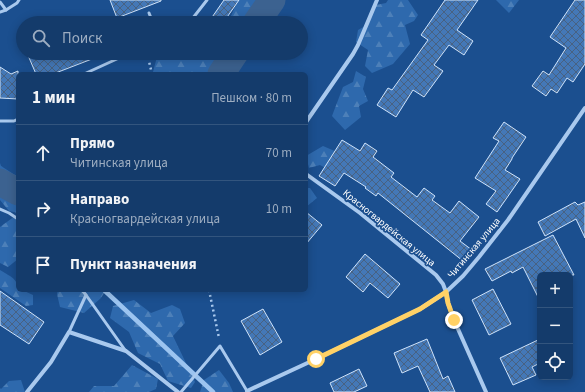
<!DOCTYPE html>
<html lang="ru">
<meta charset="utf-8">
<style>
body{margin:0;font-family:"Source Sans 3",sans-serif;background:#1d4271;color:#f1f3f6}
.controls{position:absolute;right:12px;bottom:12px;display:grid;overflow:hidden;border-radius:6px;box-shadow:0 2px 10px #0003}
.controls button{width:36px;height:36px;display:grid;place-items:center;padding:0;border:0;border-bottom:1px solid #33557e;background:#143b6b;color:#f1f3f6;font:20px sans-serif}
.stop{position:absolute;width:12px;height:12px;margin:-9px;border:3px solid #ffd166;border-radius:50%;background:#fff}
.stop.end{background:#ffd166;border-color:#fff;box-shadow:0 1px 4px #0008}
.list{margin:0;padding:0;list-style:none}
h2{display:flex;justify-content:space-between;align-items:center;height:52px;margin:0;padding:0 16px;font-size:17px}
h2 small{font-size:13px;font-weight:400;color:#9dadc1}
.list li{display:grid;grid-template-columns:26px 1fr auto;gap:12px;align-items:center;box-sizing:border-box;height:56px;padding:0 16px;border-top:1px solid #33557e}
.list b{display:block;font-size:15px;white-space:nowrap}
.list p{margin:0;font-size:13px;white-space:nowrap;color:#9dadc1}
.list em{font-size:13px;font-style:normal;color:#9dadc1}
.icon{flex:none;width:22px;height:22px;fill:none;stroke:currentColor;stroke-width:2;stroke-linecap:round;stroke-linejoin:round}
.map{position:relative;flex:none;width:585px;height:392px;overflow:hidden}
.search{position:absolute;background:#143b6b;box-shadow:0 2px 10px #0003;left:16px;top:16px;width:292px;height:44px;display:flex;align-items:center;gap:10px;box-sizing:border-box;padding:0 14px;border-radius:22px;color:#9dadc1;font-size:15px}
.panel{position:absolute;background:#143b6b;box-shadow:0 2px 10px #0003;left:16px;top:72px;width:292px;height:220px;border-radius:6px}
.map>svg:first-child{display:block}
.forest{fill:url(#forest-firs)}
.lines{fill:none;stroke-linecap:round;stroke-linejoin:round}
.stream{stroke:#9cc4f0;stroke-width:4.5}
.river{stroke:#3c6290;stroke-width:27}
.building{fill:url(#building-cross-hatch);stroke:#cfe3fa}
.path{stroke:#a9c9ee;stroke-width:2.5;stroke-dasharray:2 3;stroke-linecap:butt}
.lane{stroke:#a9c9ee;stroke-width:3}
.street{stroke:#a9c9ee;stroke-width:4}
.route{stroke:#ffd166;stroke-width:5}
.labels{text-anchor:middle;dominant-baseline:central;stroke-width:3.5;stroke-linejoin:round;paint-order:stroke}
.street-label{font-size:10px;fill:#fff;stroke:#1b4f8f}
</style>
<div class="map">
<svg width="585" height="392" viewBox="0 0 585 392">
<defs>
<pattern id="forest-firs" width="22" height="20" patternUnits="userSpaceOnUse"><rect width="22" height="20" fill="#2e69ad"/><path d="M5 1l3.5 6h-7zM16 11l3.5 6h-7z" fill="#4d80b9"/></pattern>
<pattern id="building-cross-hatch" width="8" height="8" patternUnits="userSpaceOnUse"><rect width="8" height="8" fill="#4478b7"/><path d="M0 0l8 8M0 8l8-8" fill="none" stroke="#486282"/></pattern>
</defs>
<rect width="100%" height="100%" fill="#1b4f8f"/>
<g class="forest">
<path d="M 238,0 L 263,0 L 257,16 L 250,23 L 204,23 L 231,16 Z"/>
<path d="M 388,0 L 408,0 L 418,15 L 414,21 L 405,25 L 410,44 L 393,64 L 372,73 L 365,66 L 368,50 L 356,42 L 358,30 L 367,25 L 376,5 L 386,3 Z"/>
<path d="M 496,0 L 519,0 L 509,13 Z"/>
<path d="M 158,53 L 241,53 L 224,63 L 219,74 L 154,74 L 153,72 Z"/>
<path d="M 356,71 L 366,77 L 363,89 L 368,101 L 359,106 L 361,117 L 345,130 L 332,116 L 343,87 L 353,82 Z"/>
<path d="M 323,146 L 344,155 L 335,173 L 320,165 L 309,168 L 306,156 Z"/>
<path d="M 0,163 L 1,166 L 18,177 L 18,213 L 9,211 L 0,200 Z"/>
<path d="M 306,188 L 310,188 L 317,198 L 306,207 Z"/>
<path d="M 15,216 L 18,218 L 18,259 L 8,267 L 0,263 L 0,227 Z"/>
<path d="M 0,270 C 9,276 18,278 18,290 L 22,290 L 33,295 L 33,305 L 26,306 L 0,288 Z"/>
<path d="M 58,290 L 106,290 L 101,298 L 84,313 L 60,307 L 57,294 Z"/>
<path d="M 134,300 L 151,313 L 172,305 L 180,309 L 185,323 L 173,336 L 195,382 L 191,388 L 168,381 L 160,364 L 138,353 L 129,332 L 110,318 L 113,306 Z"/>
<path d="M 132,365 L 158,379 L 156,389 L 149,392 L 89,392 L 94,386 L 114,386 Z"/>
<path d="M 219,370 L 229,383 L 233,392 L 200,392 L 204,380 Z"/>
<path d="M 21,380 L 25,392 L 0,392 L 0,388 L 1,389 L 9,381 Z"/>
</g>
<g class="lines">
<path class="stream" d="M 104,290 L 213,392"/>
<g class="river">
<path d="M 256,23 L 272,0"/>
<path d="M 221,74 L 235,53"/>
<path d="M 0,182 L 18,192"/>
</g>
</g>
<g class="building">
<path d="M 110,0 L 161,0 L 161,1 L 117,18 Z"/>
<path d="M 224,0 L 239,0 L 223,23 L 208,23 Z"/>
<path d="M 445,0 L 478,0 L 457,30 L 473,41 L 464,55 L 449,45 L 434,65 L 443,71 L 424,97 L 413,90 L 396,117 L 377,105 L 388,88 L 392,90 L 428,40 L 421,35 Z"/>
<path d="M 575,0 L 585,0 L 585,64 L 573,82 L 567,78 L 557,93 L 551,89 L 546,96 L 532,86 L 543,71 L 549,75 L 566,48 L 550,37 Z"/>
<path d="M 27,53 L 104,53 L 105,54 L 53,74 L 36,74 Z"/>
<path d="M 0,67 L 11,74 L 18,71 L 18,99 L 0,98 Z"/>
<path d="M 504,122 L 526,137 L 512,158 L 512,159 L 505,170 L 520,179 L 497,212 L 486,204 L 496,191 L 475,178 L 499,141 L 493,138 Z"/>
<path d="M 342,140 L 360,151 L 365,143 L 377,151 L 373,157 L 394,173 L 391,177 L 417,197 L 424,188 L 435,196 L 432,200 L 450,213 L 459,201 L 479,217 L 460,241 L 472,250 L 463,261 L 378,193 L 376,196 L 365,188 L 366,187 L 344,173 L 335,186 L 319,176 Z"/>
<path d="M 575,202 L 578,205 L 585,202 L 585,238 L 576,219 L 545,236 L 538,222 Z"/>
<path d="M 306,212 L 322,225 L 306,244 Z"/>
<path d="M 553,235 L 574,275 L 540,275 L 540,301 L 523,267 L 512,273 L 511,271 L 492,281 L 485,269 Z"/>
<path d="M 365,254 L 400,284 L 388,298 L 370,283 L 363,292 L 346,277 Z"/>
<path d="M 493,289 L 511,324 L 489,335 L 472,300 Z"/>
<path d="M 0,291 L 44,322 L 29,344 L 0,325 Z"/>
<path d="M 263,309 L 282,342 L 260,355 L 241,321 Z"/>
<path d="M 427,339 L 443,379 L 448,376 L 455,392 L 430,392 L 418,366 L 402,373 L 394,353 Z"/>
<path d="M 540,339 L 540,363 L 532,367 L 536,375 L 513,385 L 500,358 Z"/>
<path d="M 359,369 L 367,386 L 354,392 L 334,392 L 330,383 Z"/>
</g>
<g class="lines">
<g class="path">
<path d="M 147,53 L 152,74"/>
<path d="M 209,290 L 219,338"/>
</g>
<g class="lane">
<path d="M 0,2 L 6,10 L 0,12"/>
<path d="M 6,10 L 17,3 L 19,0"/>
<path d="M 149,13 L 153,23"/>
<path d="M 189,23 L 207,0"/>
<path d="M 84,74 L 130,53"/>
<path d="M 0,121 L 14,121 L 18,119"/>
<path d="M 0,209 L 9,213 L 18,219"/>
<path d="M 82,290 L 86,295 L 125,350"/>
<path d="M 69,332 L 86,295"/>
<path d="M 181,392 L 220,346 L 247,391"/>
</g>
<g class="street">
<path d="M 306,122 L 353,54 L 358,45 L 377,0"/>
<path d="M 306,174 L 360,213 L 436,275 L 443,284 L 446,292 L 448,303 L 454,320 L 486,392"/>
<path d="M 27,392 L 51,362 L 69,332 L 126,351 L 178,392"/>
<path d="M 248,392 L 247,391 L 316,359 L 420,309 L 446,292 L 463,276 L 479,257 L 508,220 L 585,108"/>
</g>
</g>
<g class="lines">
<path class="route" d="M 316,359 L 420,309 L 446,292 L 448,303 L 454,320"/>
</g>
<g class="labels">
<g class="street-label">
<text transform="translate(389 228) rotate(39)">Красногвардейская улица</text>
<text transform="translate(474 248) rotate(-50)">Читинская улица</text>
</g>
</g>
</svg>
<div class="controls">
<button>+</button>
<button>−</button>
<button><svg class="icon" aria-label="locate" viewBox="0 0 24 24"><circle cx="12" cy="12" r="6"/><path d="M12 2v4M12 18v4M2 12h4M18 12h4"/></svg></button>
</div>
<div class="stop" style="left:316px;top:359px"></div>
<div class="stop end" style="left:454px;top:320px"></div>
<div class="search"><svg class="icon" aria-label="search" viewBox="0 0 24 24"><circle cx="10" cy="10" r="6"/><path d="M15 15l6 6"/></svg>Поиск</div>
<section class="panel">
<h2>1 мин<small>Пешком · 80 m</small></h2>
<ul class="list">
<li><svg class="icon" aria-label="ahead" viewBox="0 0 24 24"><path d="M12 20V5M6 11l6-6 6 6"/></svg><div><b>Прямо</b><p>Читинская улица</p></div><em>70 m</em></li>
<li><svg class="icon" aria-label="right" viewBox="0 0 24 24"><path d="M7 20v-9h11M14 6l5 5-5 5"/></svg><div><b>Направо</b><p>Красногвардейская улица</p></div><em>10 m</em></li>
<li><svg class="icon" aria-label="arrive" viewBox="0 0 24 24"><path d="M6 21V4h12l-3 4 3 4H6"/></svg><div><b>Пункт назначения</b></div></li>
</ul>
</section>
</div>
